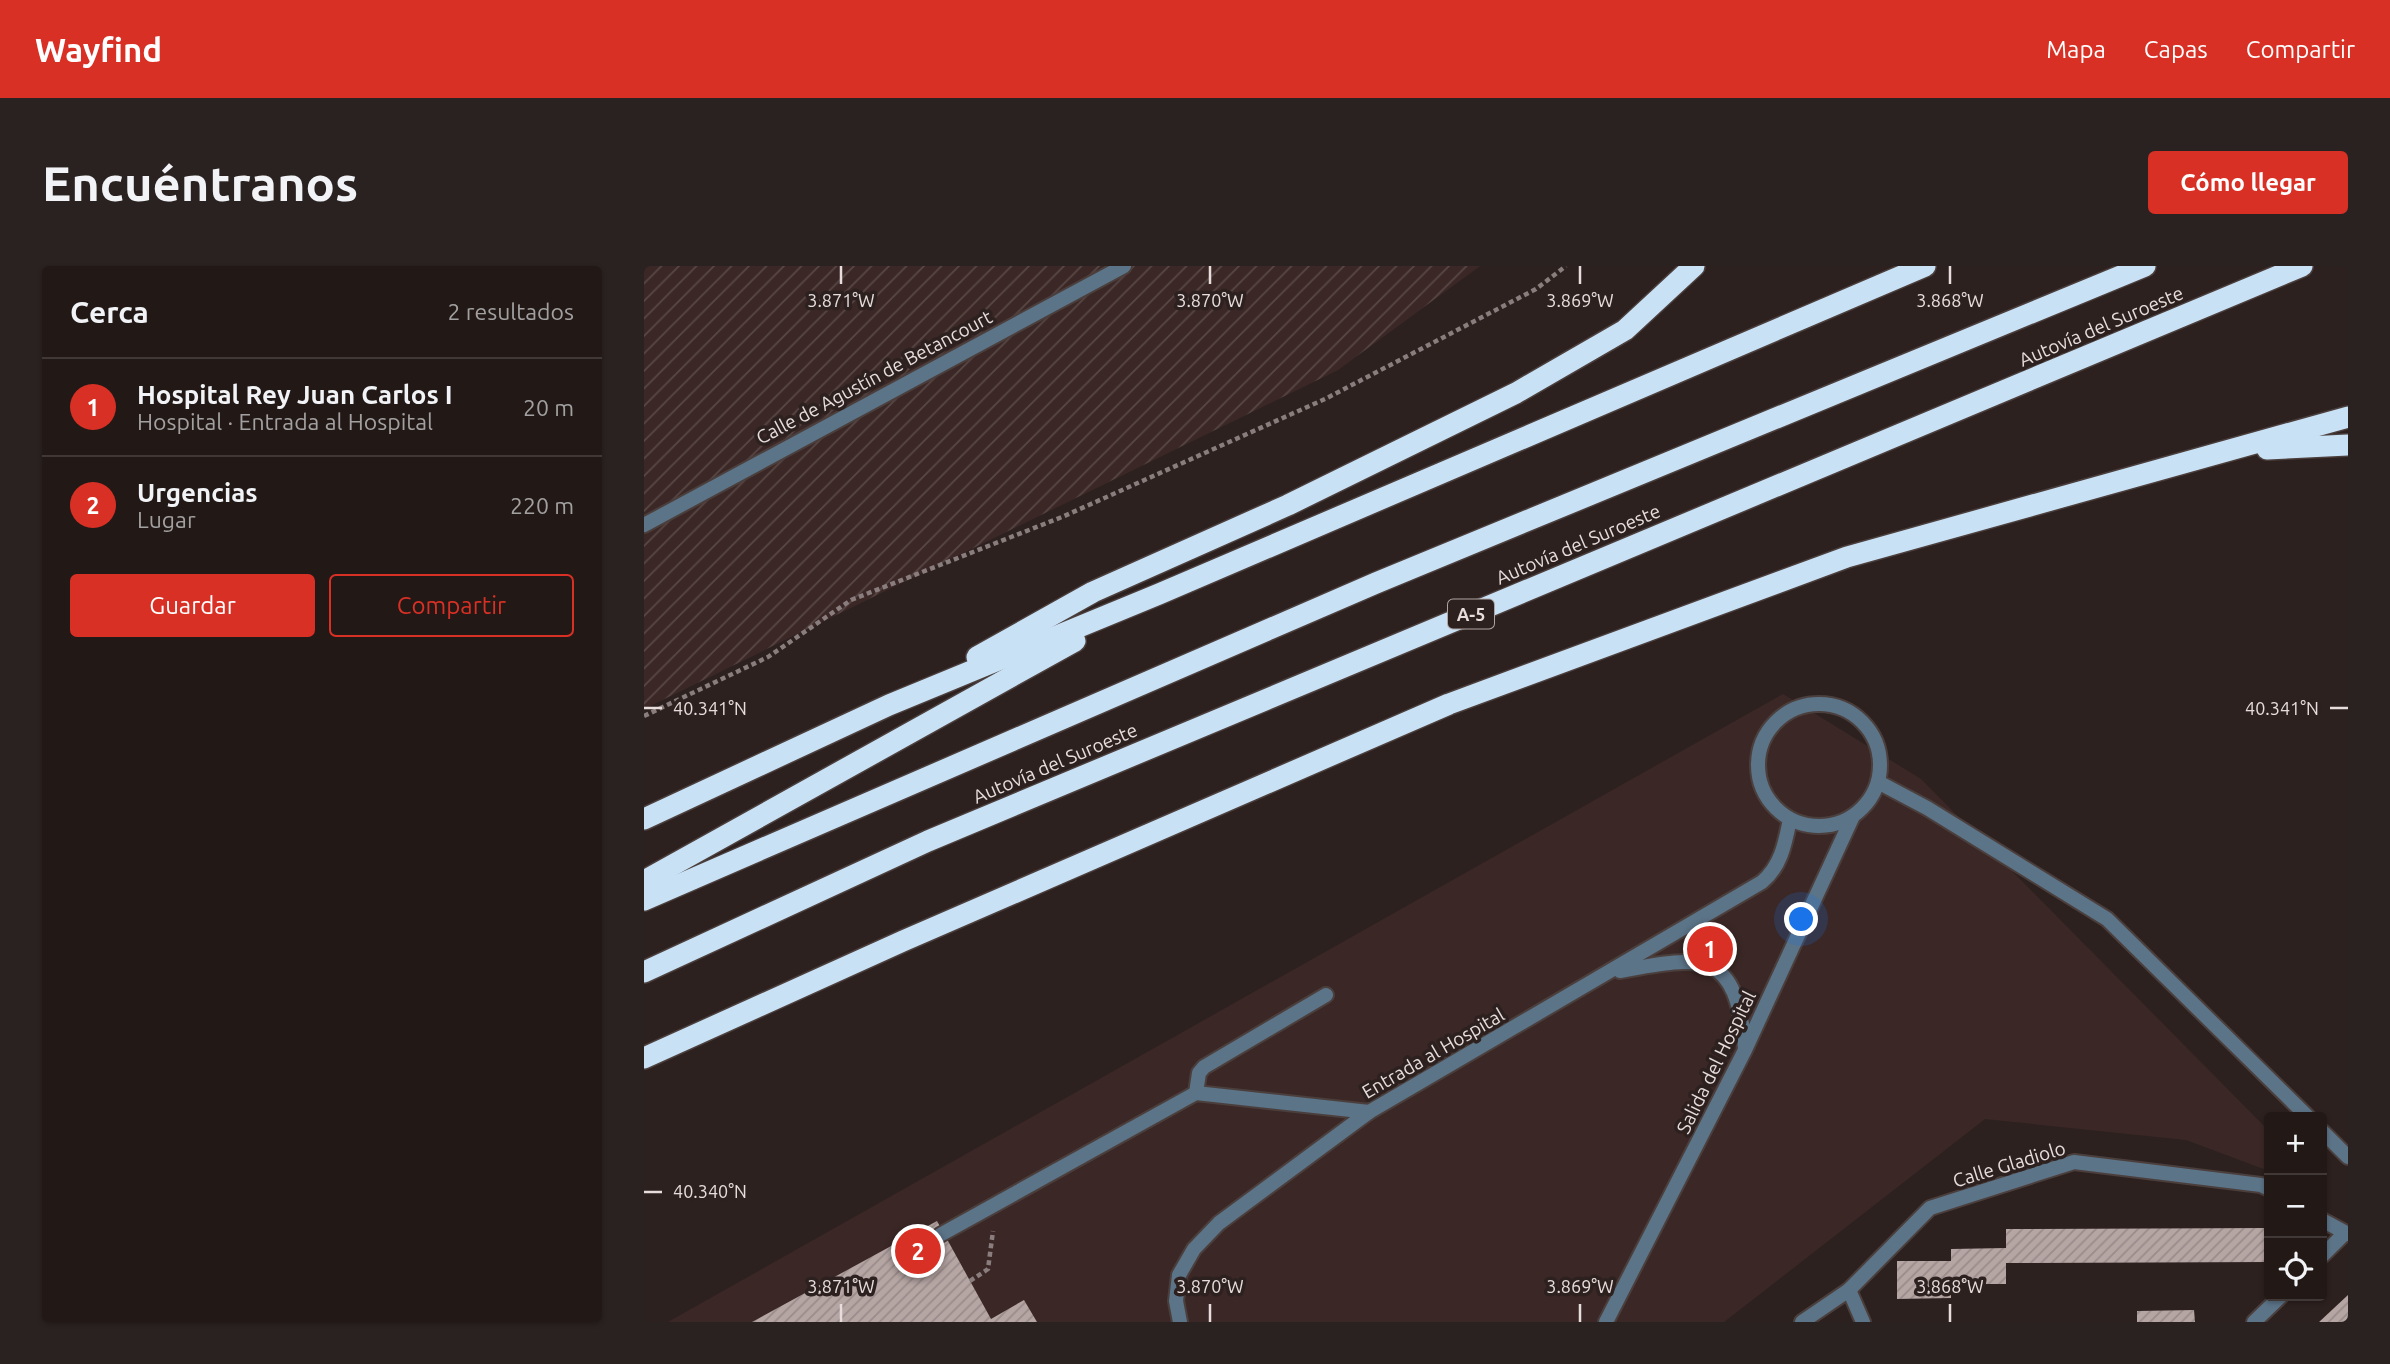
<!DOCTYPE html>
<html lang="es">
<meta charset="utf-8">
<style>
body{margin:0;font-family:Ubuntu,sans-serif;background:#2a2220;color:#f1f3f6}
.controls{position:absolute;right:21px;bottom:21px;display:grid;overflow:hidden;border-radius:7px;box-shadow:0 2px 5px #0004}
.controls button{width:63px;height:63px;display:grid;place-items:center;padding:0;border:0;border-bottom:2px solid #3f3836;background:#221917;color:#f1f3f6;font:35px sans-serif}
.you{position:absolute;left:1158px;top:654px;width:24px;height:24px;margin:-18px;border:5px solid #fff;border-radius:50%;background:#1a73e8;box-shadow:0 0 0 10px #1a73e833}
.badge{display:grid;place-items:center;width:46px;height:46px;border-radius:50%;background:#d93025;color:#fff;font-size:23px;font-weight:700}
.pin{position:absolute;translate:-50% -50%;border:4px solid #fff;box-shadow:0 2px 7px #0006}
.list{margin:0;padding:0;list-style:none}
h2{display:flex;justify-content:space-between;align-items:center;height:91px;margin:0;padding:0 28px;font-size:30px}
h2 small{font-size:23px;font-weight:400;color:#a2a0a1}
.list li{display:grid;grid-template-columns:46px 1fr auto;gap:21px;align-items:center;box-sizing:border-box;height:98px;padding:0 28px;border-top:2px solid #3f3836}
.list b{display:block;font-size:26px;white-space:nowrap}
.list p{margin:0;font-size:23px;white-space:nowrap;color:#a2a0a1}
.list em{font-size:23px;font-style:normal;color:#a2a0a1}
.actions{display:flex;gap:14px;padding:21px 28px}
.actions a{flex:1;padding:16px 0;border:2px solid #d93025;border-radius:7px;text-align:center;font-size:24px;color:#d93025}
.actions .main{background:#d93025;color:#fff}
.icon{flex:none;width:38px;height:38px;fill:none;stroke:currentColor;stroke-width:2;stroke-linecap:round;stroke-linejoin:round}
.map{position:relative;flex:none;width:1704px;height:1056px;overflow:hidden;border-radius:7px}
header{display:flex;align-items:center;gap:42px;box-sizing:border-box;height:98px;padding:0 35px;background:#d93025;color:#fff}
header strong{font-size:33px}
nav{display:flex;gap:38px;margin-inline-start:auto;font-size:24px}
.intro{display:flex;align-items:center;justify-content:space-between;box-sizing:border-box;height:168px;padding:0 42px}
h1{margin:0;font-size:49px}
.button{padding:18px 32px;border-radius:7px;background:#d93025;color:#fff;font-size:24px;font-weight:700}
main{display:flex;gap:42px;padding:0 42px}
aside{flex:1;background:#221917;border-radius:7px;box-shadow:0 2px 5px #0004}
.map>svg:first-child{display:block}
.built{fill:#3b2826}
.industrial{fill:url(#industrial-furrows)}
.building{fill:url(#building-hatch)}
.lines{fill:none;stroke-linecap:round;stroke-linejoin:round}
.lane-casing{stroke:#4b3f3d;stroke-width:18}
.street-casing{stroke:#4b3f3d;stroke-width:18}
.highway-casing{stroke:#4b3f3d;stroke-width:24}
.path{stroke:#897e7d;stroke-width:4.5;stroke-dasharray:5 3.5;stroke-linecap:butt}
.lane{stroke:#5c7488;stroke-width:14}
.street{stroke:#5c7488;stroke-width:14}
.highway{stroke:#c9e1f5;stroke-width:21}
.ticks{fill:none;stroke:#e6dddc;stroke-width:2.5}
.labels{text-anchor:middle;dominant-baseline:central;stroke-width:7;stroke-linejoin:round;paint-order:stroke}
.shield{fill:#2d211f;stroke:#aea5a3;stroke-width:2}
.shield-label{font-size:18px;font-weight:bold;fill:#e6dddc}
.street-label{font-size:19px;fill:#e6dddc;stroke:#2d211f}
.ticks-label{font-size:18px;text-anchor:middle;fill:#e6dddc;stroke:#2d211f;stroke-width:7;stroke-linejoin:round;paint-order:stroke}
</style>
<header>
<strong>Wayfind</strong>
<nav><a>Mapa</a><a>Capas</a><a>Compartir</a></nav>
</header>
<div class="intro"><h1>Encuéntranos</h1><a class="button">Cómo llegar</a></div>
<main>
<aside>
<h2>Cerca<small>2 resultados</small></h2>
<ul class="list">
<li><span class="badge">1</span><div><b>Hospital Rey Juan Carlos I</b><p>Hospital · Entrada al Hospital</p></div><em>20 m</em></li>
<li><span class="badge">2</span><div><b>Urgencias</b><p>Lugar</p></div><em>220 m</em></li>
</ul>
<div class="actions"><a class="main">Guardar</a><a>Compartir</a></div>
</aside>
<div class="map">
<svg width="1704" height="1056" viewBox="0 0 1704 1056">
<defs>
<pattern id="industrial-furrows" width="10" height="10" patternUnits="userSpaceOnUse" patternTransform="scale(1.75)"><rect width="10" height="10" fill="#3b2826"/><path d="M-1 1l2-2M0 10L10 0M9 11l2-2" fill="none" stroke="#574745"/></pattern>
<pattern id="building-hatch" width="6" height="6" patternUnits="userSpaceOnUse" patternTransform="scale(1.75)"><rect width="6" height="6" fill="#b5a5a3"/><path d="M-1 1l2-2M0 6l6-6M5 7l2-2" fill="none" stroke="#998c8b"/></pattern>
</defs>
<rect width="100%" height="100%" fill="#2d211f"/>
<path class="built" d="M 1139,428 L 1277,513 L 1625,865 L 1625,905 L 1542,874 L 1341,853 L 1080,1056 L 24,1056 Z"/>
<path class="industrial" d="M 0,0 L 836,0 L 694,104 L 0,443 Z"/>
<g class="building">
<path d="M 293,955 L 347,1053 L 380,1034 L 393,1056 L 108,1056 Z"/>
<path d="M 1624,962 L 1624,996 L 1362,997 L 1362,1018 L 1307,1018 L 1307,1032 L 1253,1033 L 1253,995 L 1307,995 L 1307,983 L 1362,982 L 1362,963 Z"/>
<path d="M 1704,1029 L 1704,1056 L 1675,1056 Z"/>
<path d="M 1550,1044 L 1551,1056 L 1493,1056 L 1493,1045 Z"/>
</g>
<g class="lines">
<g class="lane-casing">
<g id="lane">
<path d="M 552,827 L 555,807 L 560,801 L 682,729"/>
<path d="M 296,969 L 552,827 L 725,846"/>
</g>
</g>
<g class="street-casing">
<g id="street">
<path d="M 0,259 L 480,0"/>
<circle cx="1175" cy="499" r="61"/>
<path d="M 1234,516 L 1283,542 L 1463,653 L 1664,851"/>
<path d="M 976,705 C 1061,689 1092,684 1101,782"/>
<path d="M 1678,865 L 1704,891"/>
<path d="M 1678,954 L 1704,968"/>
<path d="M 1678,990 L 1701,967"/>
<path d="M 1205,1024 L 1219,1056"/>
<path d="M 536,1056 L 532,1035 L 535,1009 L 550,983 L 575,957 L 725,846 L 1118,616 C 1137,600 1141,578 1146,553"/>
<path d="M 962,1056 L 1101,784 L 1209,550"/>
<path d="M 1158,1056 L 1205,1024 L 1286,942 L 1430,896 L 1617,919 L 1625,923"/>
<path d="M 1610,1056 L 1637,1030"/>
</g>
</g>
<g class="highway-casing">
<g id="highway">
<path d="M 1623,183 L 1704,179"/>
<path d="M 333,391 L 449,326 L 644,239 L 872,127 L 981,64 L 1050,0"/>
<path d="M 0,553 L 245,439 L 515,328 L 1281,0"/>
<path d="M 0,615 L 431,375"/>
<path d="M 0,634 L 732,317 L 1501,0"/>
<path d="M 0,706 L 284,575 L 1658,0"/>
<path d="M 0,792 L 259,675 L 805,438 L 1203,291 L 1704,151"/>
</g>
</g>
<g class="path">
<path d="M 0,450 L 124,391 L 207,334 L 418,251 L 681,133 L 892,23 L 922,0"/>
<path d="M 326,1015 L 344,1003 L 349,965"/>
</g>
<use href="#lane" class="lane"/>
<use href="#street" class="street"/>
<use href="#highway" class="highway"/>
</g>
<path class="ticks" d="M 197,0 L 197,18M 566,0 L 566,18M 936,0 L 936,18M 1306,0 L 1306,18M 0,442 L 18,442M 1686,442 L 1704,442M 0,926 L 18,926M 197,1038 L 197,1056M 566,1038 L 566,1056M 936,1038 L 936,1056M 1306,1038 L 1306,1056"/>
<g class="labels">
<rect class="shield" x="804" y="333.5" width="46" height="29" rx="5"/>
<g class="shield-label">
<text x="827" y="348">A-5</text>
</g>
<g class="street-label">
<text transform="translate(1457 60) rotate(-23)">Autovía del Suroeste</text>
<text transform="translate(230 111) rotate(-28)">Calle de Agustín de Betancourt</text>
<text transform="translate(934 278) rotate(-23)">Autovía del Suroeste</text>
<text transform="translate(411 497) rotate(-23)">Autovía del Suroeste</text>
<text transform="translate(789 787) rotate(-30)">Entrada al Hospital</text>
<text transform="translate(1072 796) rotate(-64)">Salida del Hospital</text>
<text transform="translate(1365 898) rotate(-17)">Calle Gladiolo</text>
</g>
</g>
<g class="ticks-label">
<text x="197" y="41">3.871°W</text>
<text x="566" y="41">3.870°W</text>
<text x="936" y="41">3.869°W</text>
<text x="1306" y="41">3.868°W</text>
<text x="66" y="449">40.341°N</text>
<text x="1638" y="449">40.341°N</text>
<text x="66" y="932">40.340°N</text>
<text x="197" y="1027">3.871°W</text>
<text x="566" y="1027">3.870°W</text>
<text x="936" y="1027">3.869°W</text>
<text x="1306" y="1027">3.868°W</text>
</g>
</svg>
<div class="controls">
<button>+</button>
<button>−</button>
<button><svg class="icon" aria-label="locate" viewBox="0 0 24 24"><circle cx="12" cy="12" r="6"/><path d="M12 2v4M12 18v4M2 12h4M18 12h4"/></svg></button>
</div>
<div class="you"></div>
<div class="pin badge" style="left:1066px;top:683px">1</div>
<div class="pin badge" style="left:274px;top:985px">2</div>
</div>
</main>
